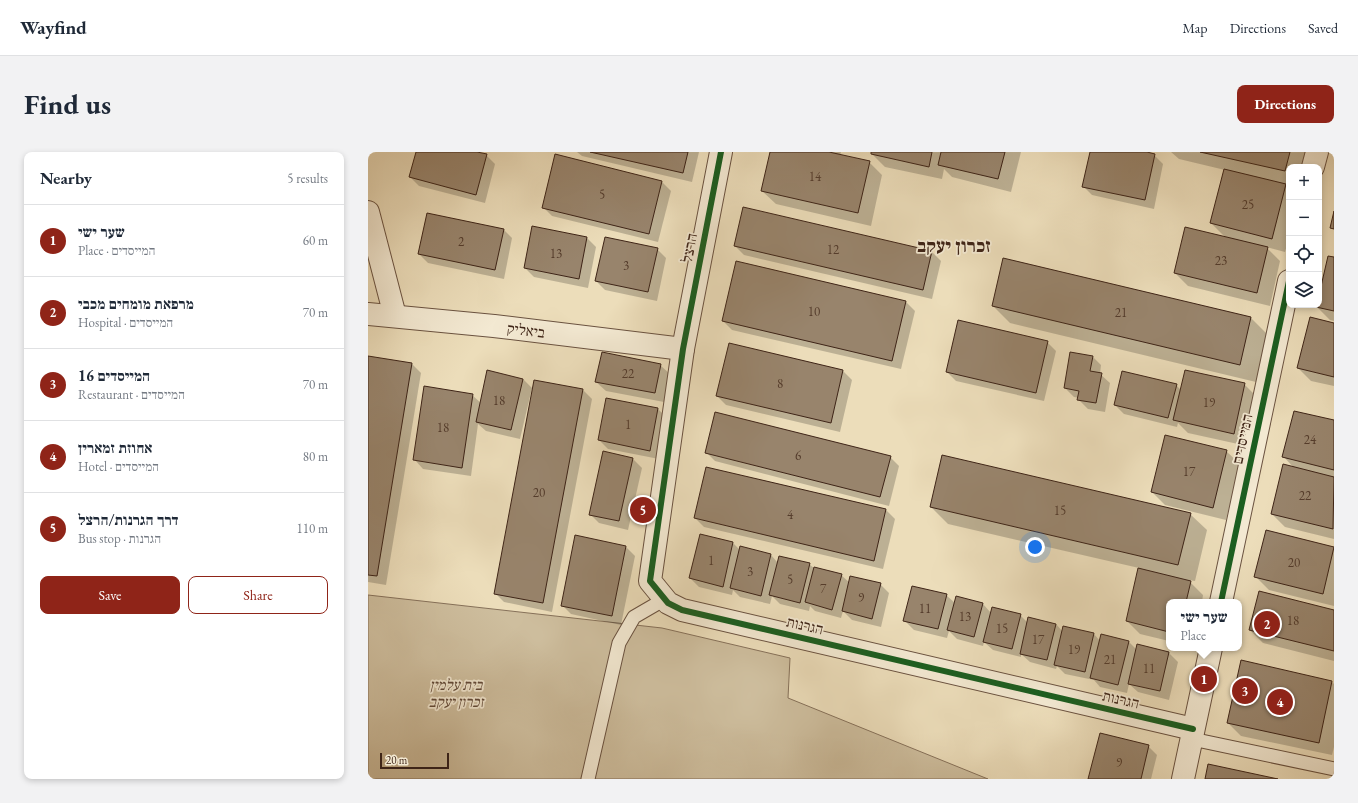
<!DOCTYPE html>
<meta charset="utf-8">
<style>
body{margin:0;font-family:"EB Garamond","Frank Ruhl Libre",serif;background:#f2f2f3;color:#1f2937}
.controls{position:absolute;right:12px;top:12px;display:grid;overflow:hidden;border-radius:8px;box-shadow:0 2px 6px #0003}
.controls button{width:36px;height:36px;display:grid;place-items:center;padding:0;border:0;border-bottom:1px solid #e0e1e3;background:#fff;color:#1f2937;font:20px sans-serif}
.scale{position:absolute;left:12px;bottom:10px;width:69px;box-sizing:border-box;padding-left:4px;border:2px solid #3e2417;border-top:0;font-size:11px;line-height:14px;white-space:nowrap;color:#3e2417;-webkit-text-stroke:3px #f3e9d2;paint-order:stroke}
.you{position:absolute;left:667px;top:395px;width:14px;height:14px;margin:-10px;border:3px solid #fff;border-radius:50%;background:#1a73e8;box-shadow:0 0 0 6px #1a73e833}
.badge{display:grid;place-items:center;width:26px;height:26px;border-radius:50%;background:#8f2418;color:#fff;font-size:13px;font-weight:700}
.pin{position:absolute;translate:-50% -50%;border:2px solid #fff;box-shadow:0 1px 4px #0006}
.popup{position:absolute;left:798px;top:447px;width:76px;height:52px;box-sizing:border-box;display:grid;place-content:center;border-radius:8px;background:#fff;filter:drop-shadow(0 1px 3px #0005);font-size:13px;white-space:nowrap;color:#747a83}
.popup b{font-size:15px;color:#1f2937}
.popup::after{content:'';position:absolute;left:50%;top:100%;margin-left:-8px;border:8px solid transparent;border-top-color:#fff}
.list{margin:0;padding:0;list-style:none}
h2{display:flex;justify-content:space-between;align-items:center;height:52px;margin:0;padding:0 16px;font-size:17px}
h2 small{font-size:13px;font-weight:400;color:#747a83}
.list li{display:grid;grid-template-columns:26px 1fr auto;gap:12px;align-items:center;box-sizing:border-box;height:72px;padding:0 16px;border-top:1px solid #e0e1e3}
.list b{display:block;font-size:15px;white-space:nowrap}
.list p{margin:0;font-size:13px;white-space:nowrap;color:#747a83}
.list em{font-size:13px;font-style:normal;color:#747a83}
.actions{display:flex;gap:8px;padding:12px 16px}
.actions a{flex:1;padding:9px 0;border:1px solid #8f2418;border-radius:8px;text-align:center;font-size:14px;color:#8f2418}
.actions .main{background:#8f2418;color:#fff}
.icon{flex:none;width:22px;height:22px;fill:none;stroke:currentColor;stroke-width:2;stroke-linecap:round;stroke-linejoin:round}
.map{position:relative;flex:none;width:966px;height:627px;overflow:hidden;border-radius:8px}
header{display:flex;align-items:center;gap:24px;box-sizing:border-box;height:56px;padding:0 20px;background:#fff;border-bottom:1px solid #e0e1e3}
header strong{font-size:19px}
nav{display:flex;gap:22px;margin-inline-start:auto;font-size:14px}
.intro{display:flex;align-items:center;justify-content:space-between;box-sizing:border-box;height:96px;padding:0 24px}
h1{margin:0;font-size:28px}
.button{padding:10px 18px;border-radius:8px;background:#8f2418;color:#fff;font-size:14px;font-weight:700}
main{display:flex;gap:24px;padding:0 24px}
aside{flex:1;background:#fff;border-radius:8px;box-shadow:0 2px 6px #0003}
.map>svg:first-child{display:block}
.green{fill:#cebe9e;stroke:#86715a}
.shadow{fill:#0003}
.building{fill:#98846c;stroke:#3e2417}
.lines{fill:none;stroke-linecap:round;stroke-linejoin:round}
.service-casing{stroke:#6a5240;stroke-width:15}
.minor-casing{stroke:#6a5240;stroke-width:24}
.service{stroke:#f3e9d2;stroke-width:13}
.minor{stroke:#f3e9d2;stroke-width:22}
.cycleway-casing{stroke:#f3e9d2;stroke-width:8}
.cycleway{stroke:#1b5e20;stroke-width:6}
.labels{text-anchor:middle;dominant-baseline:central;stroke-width:3.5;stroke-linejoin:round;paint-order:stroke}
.number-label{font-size:13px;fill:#543c2c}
.street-label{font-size:15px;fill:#3e2417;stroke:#f3e9d2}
.park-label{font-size:15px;font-style:italic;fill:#624a39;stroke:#f3e9d2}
.district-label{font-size:19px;font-weight:bold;fill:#3e2417;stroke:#f3e9d2}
</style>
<header>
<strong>Wayfind</strong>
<nav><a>Map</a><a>Directions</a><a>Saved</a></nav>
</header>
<div class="intro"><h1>Find us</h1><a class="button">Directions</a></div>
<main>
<aside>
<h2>Nearby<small>5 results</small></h2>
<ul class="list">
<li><span class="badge">1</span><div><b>שער ישי</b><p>Place · המייסדים</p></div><em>60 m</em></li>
<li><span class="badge">2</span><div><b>מרפאת מומחים מכבי</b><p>Hospital · המייסדים</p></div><em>70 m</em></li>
<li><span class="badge">3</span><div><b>16 המייסדים</b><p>Restaurant · המייסדים</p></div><em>70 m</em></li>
<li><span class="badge">4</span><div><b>אחוזת זמארין</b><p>Hotel · המייסדים</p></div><em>80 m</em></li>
<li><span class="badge">5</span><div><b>דרך הגרנות/הרצל</b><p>Bus stop · הגרנות</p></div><em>110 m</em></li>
</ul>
<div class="actions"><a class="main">Save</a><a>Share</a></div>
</aside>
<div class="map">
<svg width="966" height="627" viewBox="0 0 966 627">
<rect width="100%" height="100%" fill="#ecddba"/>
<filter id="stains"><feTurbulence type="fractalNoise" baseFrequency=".005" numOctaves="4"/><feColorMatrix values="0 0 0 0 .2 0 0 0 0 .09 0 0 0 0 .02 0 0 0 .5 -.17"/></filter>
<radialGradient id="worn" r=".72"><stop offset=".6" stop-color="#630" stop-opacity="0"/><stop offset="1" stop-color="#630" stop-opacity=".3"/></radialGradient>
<path class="green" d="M 0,443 L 294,476 L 422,506 L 420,546 L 620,627 L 0,627 Z"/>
<g class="shadow">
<path d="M 49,0 L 105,0 L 118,3 L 127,12 L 117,51 L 51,34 L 42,25 Z"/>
<path d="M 209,0 L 331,0 L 324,30 L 214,4 Z"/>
<path d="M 403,0 L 473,0 L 472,4 L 501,10 L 514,23 L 503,74 L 408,52 L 394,39 Z"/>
<path d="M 504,0 L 653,0 L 643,40 L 584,25 L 576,17 L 574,27 L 517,15 L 504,2 Z"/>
<path d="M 723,0 L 775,0 L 786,3 L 795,12 L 786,57 L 724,43 L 715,34 Z"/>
<path d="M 803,0 L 942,0 L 938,15 L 921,15 L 921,32 L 916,31 L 921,37 L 921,86 L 917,100 L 898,95 L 912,109 L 902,154 L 820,134 L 807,121 L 858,86 L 843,71 L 857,18 L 811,7 Z"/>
<path d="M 294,30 L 303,39 L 290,90 L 184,64 L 175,55 Z"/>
<path d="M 165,75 L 219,86 L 228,95 L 220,136 L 166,125 L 157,116 Z"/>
<path d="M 135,77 L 144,86 L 136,127 L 60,111 L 51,102 Z"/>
<path d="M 367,94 L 564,100 L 573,109 L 564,147 L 376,103 Z"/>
<path d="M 289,97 L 298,106 L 289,149 L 237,138 L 228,129 Z"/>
<path d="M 966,107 L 966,169 L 962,168 L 949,155 L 950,153 L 951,153 L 951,147 Z"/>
<path d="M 369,110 L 538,150 L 547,159 L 533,217 L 364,178 L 355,169 Z"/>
<path d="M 625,154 L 883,166 L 899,182 L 888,230 L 642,171 Z"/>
<path d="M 966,172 L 966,234 L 943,229 L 930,216 Z"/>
<path d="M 679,190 L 688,199 L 676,249 L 588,229 L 579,220 Z"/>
<path d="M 724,204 L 733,213 L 732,222 L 742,231 L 737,260 L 720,257 L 711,248 L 711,246 L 706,245 L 697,236 Z"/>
<path d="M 0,205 L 44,212 L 53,221 L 18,433 L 0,430 Z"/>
<path d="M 292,213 L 302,222 L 296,250 L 238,239 L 228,230 Z"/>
<path d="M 475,219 L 484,228 L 472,280 L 358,253 L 349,244 Z"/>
<path d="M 155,227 L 164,236 L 152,287 L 118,279 L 110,272 L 103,324 L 55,317 L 46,307 L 104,243 L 113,251 Z"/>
<path d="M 167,229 L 215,238 L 224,247 L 184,460 L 136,450 L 127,441 Z"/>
<path d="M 876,232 L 889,245 L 879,294 L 820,281 L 810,271 L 809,275 L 756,262 L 747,253 L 808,233 L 813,238 Z"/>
<path d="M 290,257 L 299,266 L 291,307 L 240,297 L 231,288 Z"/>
<path d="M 966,269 L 966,387 L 917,375 L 904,362 L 926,316 L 916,305 Z"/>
<path d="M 858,299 L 872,312 L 858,368 L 797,353 L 784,340 Z"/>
<path d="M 338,300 L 522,305 L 531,314 L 521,354 L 347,309 Z"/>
<path d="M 265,307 L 274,316 L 260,378 L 231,371 L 222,362 Z"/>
<path d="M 563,355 L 822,362 L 839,378 L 827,429 L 820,428 L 835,443 L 834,450 L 801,450 L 801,489 L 772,482 L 759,469 L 771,416 L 580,372 Z"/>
<path d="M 518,358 L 527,367 L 515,417 L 336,375 L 327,366 Z"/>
<path d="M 332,383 L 365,391 L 372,398 L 403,403 L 410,411 L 441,412 L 447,417 L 473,423 L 482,431 L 512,432 L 521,441 L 513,475 L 484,468 L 475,459 L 473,466 L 447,459 L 442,454 L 441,459 L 412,452 L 404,444 L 402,452 L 372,445 L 365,438 L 364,443 L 331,435 L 322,426 Z"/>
<path d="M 258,395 L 267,404 L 253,473 L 203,462 L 194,453 Z"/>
<path d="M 966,396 L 966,454 L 901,438 L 888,425 Z"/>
<path d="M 578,443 L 587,451 L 615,452 L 623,461 L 652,463 L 660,471 L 688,472 L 695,480 L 726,482 L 732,489 L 761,490 L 769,498 L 770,493 L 801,501 L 810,510 L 801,548 L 770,540 L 761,532 L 759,541 L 732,535 L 726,528 L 697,522 L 689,514 L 688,517 L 662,510 L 653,502 L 653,505 L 625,498 L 616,490 L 615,494 L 589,487 L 581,479 L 579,486 L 546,478 L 537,469 Z"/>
<path d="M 966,459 L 966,509 L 895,491 L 882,478 Z"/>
<path d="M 874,510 L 964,530 L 966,532 L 966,595 L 964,603 L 873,584 L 860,571 Z"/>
<path d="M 780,594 L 789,603 L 783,627 L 721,627 Z"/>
</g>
<g class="building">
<path d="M 48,0 L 109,0 L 119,2 L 108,43 L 41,25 Z"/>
<path d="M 222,0 L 320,0 L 315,21 Z"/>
<path d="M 402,0 L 461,0 L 502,9 L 490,61 L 393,39 Z"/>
<path d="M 503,0 L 564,0 L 561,15 L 503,2 Z"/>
<path d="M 573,0 L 637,0 L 630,27 L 570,13 Z"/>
<path d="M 722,0 L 779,0 L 787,2 L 777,48 L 714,35 Z"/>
<path d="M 832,0 L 922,0 L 917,19 Z"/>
<path d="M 187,2 L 294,29 L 281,82 L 174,56 Z"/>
<path d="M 856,17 L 918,32 L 904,87 L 842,71 Z"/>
<path d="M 375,55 L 564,99 L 555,138 L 366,94 Z"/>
<path d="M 966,59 L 966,77 L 962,76 Z"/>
<path d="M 59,61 L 136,77 L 127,118 L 50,102 Z"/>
<path d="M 164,74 L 219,85 L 211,127 L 156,116 Z"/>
<path d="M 817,75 L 900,95 L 889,141 L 806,121 Z"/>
<path d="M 237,85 L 290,96 L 280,140 L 227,129 Z"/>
<path d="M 960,104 L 966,105 L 966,159 L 948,155 L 949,153 L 951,153 L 951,143 Z"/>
<path d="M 635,106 L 883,165 L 872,213 L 624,154 Z"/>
<path d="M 368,109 L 538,149 L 524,209 L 354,169 Z"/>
<path d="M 942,165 L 966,171 L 966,225 L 929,216 Z"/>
<path d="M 590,168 L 680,189 L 668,241 L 578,220 Z"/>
<path d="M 361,191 L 475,218 L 463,271 L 348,244 Z"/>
<path d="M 234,200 L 293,212 L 287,241 L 227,230 Z"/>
<path d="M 702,200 L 725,204 L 722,219 L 734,221 L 728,251 L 709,248 L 711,239 L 696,236 Z"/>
<path d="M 0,204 L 44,211 L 9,424 L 0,423 Z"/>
<path d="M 119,218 L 155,227 L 143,278 L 108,270 Z"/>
<path d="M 817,218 L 877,231 L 866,282 L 805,268 Z"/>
<path d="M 754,219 L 809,232 L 800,266 L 746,253 Z"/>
<path d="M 166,228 L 215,237 L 175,451 L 126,442 Z"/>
<path d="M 56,234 L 105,242 L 94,316 L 45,308 Z"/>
<path d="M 238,246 L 290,256 L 282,299 L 230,288 Z"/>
<path d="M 926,259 L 966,268 L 966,318 L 914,305 Z"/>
<path d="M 347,260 L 523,304 L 512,345 L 337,301 Z"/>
<path d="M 797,283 L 859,298 L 845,356 L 783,340 Z"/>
<path d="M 235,299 L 265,306 L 251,369 L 221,363 Z"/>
<path d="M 574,303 L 823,361 L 810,413 L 562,355 Z"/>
<path d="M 915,312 L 966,325 L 965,377 L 903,362 Z"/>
<path d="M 338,315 L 518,357 L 506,409 L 326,366 Z"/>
<path d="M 898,378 L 966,395 L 955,442 L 886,425 Z"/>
<path d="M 332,382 L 365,390 L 355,435 L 321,426 Z"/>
<path d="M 207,383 L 258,394 L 244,464 L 193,454 Z"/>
<path d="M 372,394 L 403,402 L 393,444 L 362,436 Z"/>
<path d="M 411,404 L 442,411 L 432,451 L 401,443 Z"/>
<path d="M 446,415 L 474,422 L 464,458 L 437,450 Z"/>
<path d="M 770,416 L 823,429 L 818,450 L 801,450 L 801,480 L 758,469 Z"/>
<path d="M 482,424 L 513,431 L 504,467 L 474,459 Z"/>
<path d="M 544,434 L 579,442 L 570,477 L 535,469 Z"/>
<path d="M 891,439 L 966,458 L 966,499 L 881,478 Z"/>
<path d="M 588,444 L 615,451 L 606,485 L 579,478 Z"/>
<path d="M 624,455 L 653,462 L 644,497 L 615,490 Z"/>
<path d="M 660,465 L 688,472 L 679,508 L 652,502 Z"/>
<path d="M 695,474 L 726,481 L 717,520 L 686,513 Z"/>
<path d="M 733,482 L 761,489 L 750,533 L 722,526 Z"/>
<path d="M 769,492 L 801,500 L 792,539 L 760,532 Z"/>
<path d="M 873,508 L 964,529 L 951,591 L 859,571 Z"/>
<path d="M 732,581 L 781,593 L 773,627 L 720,627 Z"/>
<path d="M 840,612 L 910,627 L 837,627 Z"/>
</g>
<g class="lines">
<g class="service-casing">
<g id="service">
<path d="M 824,587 L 966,617"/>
<path d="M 220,627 L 251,491 L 266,465 L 297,447"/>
</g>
</g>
<g class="minor-casing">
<g id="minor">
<path d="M 353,0 L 315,197 L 282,429 L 300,451 L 314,458 L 825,577"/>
<path d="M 945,15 L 949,0"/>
<path d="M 0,60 L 27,164"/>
<path d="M 0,162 L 126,174 L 315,197"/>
<path d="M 853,450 L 921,129"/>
<path d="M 815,627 L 843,496"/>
</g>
</g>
<use href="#service" class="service"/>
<use href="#minor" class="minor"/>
<g class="cycleway-casing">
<g id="cycleway">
<path d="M 353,0 L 315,197 L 282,429 L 300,451 L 314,458 L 825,577"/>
<path d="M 853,450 L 921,129"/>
</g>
</g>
<use href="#cycleway" class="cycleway"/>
</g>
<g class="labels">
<g class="number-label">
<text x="447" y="24">14</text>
<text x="234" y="42">5</text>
<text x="880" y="52">25</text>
<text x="93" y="89">2</text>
<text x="465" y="97">12</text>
<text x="188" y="101">13</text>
<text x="853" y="108">23</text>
<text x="258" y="113">3</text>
<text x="446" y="159">10</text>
<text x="753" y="160">21</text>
<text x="260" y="221">22</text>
<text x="412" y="231">8</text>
<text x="131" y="248">18</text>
<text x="841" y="250">19</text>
<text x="260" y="272">1</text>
<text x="75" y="275">18</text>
<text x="942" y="287">24</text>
<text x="430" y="303">6</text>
<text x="821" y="319">17</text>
<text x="171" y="340">20</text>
<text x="937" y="343">22</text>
<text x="692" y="358">15</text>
<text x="422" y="362">4</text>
<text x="343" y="408">1</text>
<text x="926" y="410">20</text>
<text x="382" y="419">3</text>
<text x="422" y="427">5</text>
<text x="455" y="436">7</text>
<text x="493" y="445">9</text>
<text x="557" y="456">11</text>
<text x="597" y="464">13</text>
<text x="925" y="468">18</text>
<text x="634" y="476">15</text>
<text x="670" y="487">17</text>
<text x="706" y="497">19</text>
<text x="742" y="507">21</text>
<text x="781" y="516">11</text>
<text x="751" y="610">9</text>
</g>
<g class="street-label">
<text transform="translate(321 96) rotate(-79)">הרצל</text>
<text transform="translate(158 178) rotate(7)">ביאליק</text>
<text transform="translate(874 287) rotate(-78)">המייסדים</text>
<text transform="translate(437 473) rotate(13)">הגרנות</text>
<text transform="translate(753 547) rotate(13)">הגרנות</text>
</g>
<g class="park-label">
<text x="88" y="532">בית עלמין<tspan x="88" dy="17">זכרון יעקב</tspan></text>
</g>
<g class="district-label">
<text x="586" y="93">זכרון יעקב</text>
</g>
</g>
<rect width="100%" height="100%" filter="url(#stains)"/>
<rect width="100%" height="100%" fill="url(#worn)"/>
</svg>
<div class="controls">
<button>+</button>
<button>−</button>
<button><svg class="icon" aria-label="locate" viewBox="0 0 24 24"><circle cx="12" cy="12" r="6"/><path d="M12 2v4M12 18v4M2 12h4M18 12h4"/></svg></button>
<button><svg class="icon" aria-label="layers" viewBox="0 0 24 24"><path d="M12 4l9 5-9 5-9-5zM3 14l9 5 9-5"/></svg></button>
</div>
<div class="scale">20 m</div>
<div class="you"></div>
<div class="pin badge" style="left:836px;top:527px">1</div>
<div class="popup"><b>שער ישי</b>Place</div>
<div class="pin badge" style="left:899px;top:472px">2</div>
<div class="pin badge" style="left:877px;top:539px">3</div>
<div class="pin badge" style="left:912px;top:550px">4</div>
<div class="pin badge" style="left:275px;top:358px">5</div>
</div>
</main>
